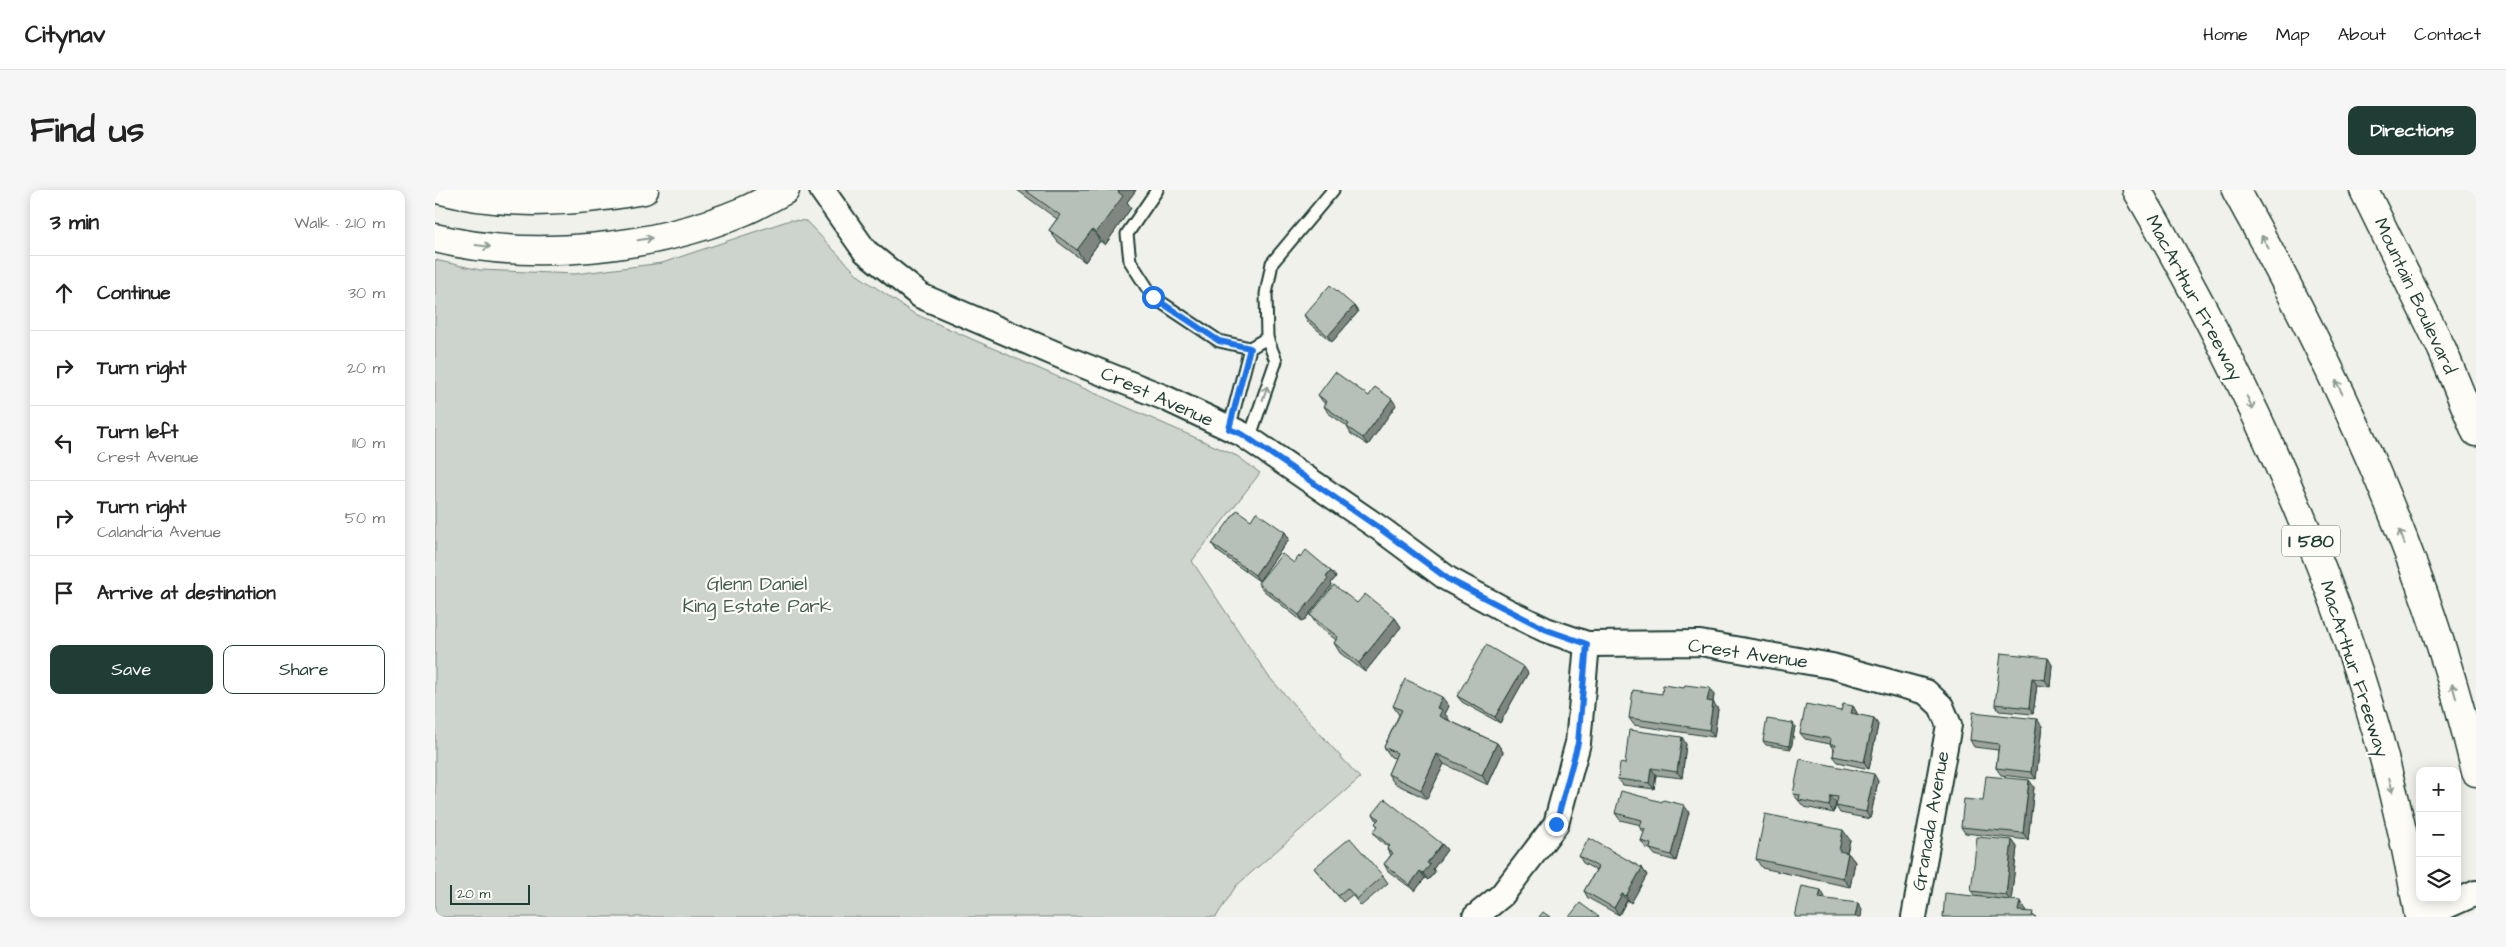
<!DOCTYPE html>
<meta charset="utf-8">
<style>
body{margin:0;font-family:"Architects Daughter",sans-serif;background:#f6f6f6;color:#222}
.controls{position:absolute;right:15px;bottom:15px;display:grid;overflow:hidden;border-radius:10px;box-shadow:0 2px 12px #0003}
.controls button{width:45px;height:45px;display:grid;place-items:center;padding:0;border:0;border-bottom:1px solid #e0e0e0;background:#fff;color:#222;font:25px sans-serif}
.scale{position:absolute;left:15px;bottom:12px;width:80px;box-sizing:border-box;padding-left:5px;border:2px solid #1f3d34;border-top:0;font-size:14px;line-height:18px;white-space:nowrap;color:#1f3d34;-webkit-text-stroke:4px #fdfcf7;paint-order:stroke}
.stop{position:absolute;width:15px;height:15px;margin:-11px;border:4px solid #1a73e8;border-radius:50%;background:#fff}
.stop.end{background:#1a73e8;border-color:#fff;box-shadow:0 1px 5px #0008}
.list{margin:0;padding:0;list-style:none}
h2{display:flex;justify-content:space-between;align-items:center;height:65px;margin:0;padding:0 20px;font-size:21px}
h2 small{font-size:16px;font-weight:400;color:#767676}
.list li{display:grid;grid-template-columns:32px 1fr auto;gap:15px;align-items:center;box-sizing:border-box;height:75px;padding:0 20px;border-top:1px solid #e0e0e0}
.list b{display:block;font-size:19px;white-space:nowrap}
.list p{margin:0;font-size:16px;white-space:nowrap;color:#767676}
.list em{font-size:16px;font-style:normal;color:#767676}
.actions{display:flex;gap:10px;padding:15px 20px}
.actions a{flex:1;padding:11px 0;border:1px solid #1f3d34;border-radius:10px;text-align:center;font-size:18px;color:#1f3d34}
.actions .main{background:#1f3d34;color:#fff}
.icon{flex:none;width:28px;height:28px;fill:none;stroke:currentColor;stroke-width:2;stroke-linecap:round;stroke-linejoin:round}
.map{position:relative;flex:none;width:2041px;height:727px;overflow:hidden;border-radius:10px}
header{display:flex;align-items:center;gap:30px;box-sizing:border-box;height:70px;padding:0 25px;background:#fff;border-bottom:1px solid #e0e0e0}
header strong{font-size:24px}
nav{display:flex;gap:28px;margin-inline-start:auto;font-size:18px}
.intro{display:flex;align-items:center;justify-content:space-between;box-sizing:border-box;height:120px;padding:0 30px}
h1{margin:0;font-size:35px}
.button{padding:12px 22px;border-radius:10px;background:#1f3d34;color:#fff;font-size:18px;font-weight:700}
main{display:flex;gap:30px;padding:0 30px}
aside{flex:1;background:#fff;border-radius:10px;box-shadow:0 2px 12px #0003}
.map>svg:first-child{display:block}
.green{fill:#cdd3cd;stroke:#768880}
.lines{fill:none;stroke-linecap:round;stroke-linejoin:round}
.lane-casing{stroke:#1f3d34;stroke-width:15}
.street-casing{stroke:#1f3d34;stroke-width:28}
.secondary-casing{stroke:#1f3d34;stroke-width:31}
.highway-casing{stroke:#1f3d34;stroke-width:31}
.lane{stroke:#fdfcf7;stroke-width:11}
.street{stroke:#fdfcf7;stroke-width:24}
.secondary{stroke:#fdfcf7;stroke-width:28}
.highway{stroke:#fdfcf7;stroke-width:28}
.wall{fill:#9da49e;stroke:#1f3d34}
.shaded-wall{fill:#7f8681;stroke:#1f3d34}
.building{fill:#b6bfb8;stroke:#1f3d34}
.oneway{stroke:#8e9c96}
.route{stroke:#1a73e8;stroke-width:6}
.labels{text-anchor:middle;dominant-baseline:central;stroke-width:4.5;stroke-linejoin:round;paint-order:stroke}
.shield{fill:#fdfcf7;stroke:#62766e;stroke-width:1}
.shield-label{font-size:18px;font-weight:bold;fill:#1f3d34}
.street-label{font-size:19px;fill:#1f3d34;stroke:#fdfcf7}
.park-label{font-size:19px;fill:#425b53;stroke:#fdfcf7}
</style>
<header>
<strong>Citynav</strong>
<nav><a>Home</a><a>Map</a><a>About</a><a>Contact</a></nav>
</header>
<div class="intro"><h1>Find us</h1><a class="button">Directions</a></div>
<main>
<aside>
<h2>3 min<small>Walk · 210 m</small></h2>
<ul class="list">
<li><svg class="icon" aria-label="ahead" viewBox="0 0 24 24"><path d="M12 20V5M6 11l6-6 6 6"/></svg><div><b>Continue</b></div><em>30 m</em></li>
<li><svg class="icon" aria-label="right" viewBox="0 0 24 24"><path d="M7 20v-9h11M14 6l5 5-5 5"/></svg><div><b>Turn right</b></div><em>20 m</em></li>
<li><svg class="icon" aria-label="left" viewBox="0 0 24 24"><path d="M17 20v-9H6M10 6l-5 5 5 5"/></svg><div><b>Turn left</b><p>Crest Avenue</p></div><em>110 m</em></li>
<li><svg class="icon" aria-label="right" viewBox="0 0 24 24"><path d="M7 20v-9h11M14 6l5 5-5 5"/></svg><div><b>Turn right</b><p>Calandria Avenue</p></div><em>50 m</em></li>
<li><svg class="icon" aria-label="arrive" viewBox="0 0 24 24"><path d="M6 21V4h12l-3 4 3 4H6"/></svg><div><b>Arrive at destination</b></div></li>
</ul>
<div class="actions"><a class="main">Save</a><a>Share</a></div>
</aside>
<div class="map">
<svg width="2041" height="727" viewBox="0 0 2041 727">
<rect width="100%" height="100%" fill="#f0f1eb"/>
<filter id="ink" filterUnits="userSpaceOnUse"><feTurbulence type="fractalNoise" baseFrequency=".02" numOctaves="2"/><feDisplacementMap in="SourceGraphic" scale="10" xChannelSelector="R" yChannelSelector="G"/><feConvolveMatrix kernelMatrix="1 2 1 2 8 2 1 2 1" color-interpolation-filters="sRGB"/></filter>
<g filter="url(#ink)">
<path class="green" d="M 355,30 L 371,31 L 424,86 L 478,123 L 802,266 L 825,283 L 757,371 L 834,487 L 925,588 L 801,696 L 781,727 L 0,727 L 0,70 L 45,80 L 140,84 L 227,73 Z"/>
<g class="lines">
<g class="lane-casing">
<g id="lane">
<path d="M 722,0 L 692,44 L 695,71 L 718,107 L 784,151 L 815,158"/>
<path d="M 794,239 L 815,158 L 832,148"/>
<path d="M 814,249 L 841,171 L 832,148 L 831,104 L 837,73 L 898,0"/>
</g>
</g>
<g class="street-casing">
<g id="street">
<path d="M 387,0 L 430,61 L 486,106 L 635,170 L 728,207 L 807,244 L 947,340 L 1013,389 L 1070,420 L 1111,440 L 1152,454 L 1265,453 L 1397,476 L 1491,502 L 1506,516 L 1514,535 L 1479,727"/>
<path d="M 1040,727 L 1067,705 L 1121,634 L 1143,553 L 1152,454"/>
<path d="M 1987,727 L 2041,703"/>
</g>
</g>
<g class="secondary-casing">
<g id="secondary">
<path d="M 6,0 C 73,17 142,12 209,0"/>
<path d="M 1929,0 L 2007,159 L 2041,242"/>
<path d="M 0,48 C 96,72 219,59 309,21 C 323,15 337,7 350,0"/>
</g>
</g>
<g class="highway-casing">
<g id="highway">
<path d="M 1702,0 C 1833,224 1941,469 1984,727"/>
<path d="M 1801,0 C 1903,184 1993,376 2041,582"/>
</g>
</g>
<use href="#lane" class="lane"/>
<use href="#street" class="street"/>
<use href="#secondary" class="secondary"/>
<use href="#highway" class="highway"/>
</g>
<g class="wall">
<path d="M 582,0 L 701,0 L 692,12 L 696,18 L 670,55 L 665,51 L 650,72 L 623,52 L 614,40 L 622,29 Z"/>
<path d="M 919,116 L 923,122 L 897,152 L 873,132 L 869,125 Z"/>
<path d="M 883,205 L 934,206 L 961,215 L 933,255 L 916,244 L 912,237 L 912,236 L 893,223 L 889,216 L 891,214 L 888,212 Z"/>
<path d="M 816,330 L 850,342 L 854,349 L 824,391 L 782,361 L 777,354 Z"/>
<path d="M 865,368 L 896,381 L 901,387 L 896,393 L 897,395 L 868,432 L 828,400 L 823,393 L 859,373 Z"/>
<path d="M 922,413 L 960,428 L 966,437 L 930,482 L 905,463 L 899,453 L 901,450 L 882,435 L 875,425 Z"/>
<path d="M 1613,468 L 1617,475 L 1615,497 L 1602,495 L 1598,524 L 1564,521 L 1560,514 Z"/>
<path d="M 1093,483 L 1065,533 L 1027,512 L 1022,506 Z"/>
<path d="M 1227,504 L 1279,505 L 1278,512 L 1283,519 L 1279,547 L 1199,535 L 1194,528 Z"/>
<path d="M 958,516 L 1014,516 L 1010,524 L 1014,529 L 1013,530 L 1062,553 L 1068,562 L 1053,595 L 1009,574 L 992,609 L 959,593 L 953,584 L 960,568 L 956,567 L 949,557 L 964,525 Z"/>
<path d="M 1418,516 L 1422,523 L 1422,525 L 1439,528 L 1443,535 L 1434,579 L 1403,572 L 1398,566 L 1399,561 L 1395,554 L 1370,549 L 1365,543 Z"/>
<path d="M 1360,536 L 1356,559 L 1331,555 L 1328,551 Z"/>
<path d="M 1607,536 L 1601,589 L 1566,585 L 1561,578 L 1563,560 L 1539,557 L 1535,550 Z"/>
<path d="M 1251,554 L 1247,588 L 1221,585 L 1219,599 L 1188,595 L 1183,589 L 1190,574 Z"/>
<path d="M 1594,590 L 1599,597 L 1593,650 L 1530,643 L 1526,637 Z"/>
<path d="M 1443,591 L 1435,629 L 1405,623 L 1401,616 L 1401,613 L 1399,623 L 1369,617 L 1358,604 Z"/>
<path d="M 1254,622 L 1241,671 L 1220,665 L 1215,659 L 1211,658 L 1206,651 L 1209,643 L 1205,638 L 1206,635 L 1185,630 L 1180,623 Z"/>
<path d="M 938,624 L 1007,654 L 1012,660 L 998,679 L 1000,682 L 993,690 L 990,688 L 980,701 L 953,681 L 949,674 L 956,665 L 952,659 L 953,657 L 943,649 L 938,642 L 943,637 L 940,633 L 942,631 Z"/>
<path d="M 1415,650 L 1412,663 L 1413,663 L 1420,672 L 1415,697 L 1327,678 L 1321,669 Z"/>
<path d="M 1577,650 L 1582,657 L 1576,710 L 1591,721 L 1591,722 L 1601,727 L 1540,706 L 1536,701 Z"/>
<path d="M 1144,666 L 1207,678 L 1212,685 L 1196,713 L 1192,710 L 1184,725 L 1153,708 L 1149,701 L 1161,680 L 1148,673 Z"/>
<path d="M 879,678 L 948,686 L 953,693 L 926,716 L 917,705 L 908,712 L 884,684 Z"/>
</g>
<g class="shaded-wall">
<path d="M 684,0 L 701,0 L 692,12 L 696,18 L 670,55 L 661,43 Z"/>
<path d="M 657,40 L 665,51 L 650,72 L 642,60 Z"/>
<path d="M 919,116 L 923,122 L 897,152 L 893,146 Z"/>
<path d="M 957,209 L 961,215 L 933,255 L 928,248 Z"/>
<path d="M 850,342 L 854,349 L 824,391 L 820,385 Z"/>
<path d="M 896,381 L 901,387 L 896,393 L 897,395 L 868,432 L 864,425 Z"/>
<path d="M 960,428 L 966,437 L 930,482 L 924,473 Z"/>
<path d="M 1613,468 L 1617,475 L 1615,497 L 1610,490 Z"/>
<path d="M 1089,477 L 1093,483 L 1065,533 L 1060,527 Z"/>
<path d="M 1597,488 L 1602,495 L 1598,524 L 1594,518 Z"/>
<path d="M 1275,498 L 1279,505 L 1277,518 L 1272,511 Z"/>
<path d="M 1007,507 L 1014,516 L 1010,524 L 1014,529 L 1011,536 L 1004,526 L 1002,518 Z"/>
<path d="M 1278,512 L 1283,519 L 1279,547 L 1274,540 Z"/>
<path d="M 1418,516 L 1422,523 L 1421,530 L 1416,523 Z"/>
<path d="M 1439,528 L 1443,535 L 1434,579 L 1429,572 Z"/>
<path d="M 1602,529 L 1607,536 L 1601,589 L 1596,582 Z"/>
<path d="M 1358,533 L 1360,536 L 1356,559 L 1354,556 Z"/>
<path d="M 1247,547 L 1251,554 L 1247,588 L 1242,582 Z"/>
<path d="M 1062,553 L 1068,562 L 1053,595 L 1047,585 Z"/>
<path d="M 1002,564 L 1009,574 L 992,609 L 986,600 Z"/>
<path d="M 1216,578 L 1221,585 L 1219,599 L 1214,593 Z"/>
<path d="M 1439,584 L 1443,591 L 1435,629 L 1431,622 Z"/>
<path d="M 1594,590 L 1599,597 L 1593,650 L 1588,643 Z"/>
<path d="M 1396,606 L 1401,613 L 1399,623 L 1394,616 Z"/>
<path d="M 1249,615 L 1254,622 L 1241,671 L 1236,665 Z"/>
<path d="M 1408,640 L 1415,650 L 1410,670 L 1404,661 Z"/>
<path d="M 1577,650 L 1582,657 L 1576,712 L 1571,705 Z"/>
<path d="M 1007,654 L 1012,660 L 998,679 L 1000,682 L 993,690 L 988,683 L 992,673 Z"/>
<path d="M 1413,663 L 1420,672 L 1415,697 L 1408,688 Z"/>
<path d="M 1207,678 L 1212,685 L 1196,713 L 1191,706 Z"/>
<path d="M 985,681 L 990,688 L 980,701 L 975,695 Z"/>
<path d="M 1386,700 L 1390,707 L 1389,714 L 1384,708 Z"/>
<path d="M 1187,704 L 1192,710 L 1184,725 L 1179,718 Z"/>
<path d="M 1585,711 L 1591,721 L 1590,727 L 1583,721 Z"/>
<path d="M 1423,713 L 1427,720 L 1426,727 L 1420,727 Z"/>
</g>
<g class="building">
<path d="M 590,0 L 684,0 L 683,2 L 688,6 L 661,43 L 657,40 L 642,60 L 614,40 L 625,25 Z"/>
<path d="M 895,95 L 919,116 L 893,146 L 869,125 Z"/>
<path d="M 900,182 L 934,206 L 940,197 L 957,209 L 928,248 L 912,237 L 914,234 L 889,216 L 892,212 L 883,205 Z"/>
<path d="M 802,320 L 816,330 L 821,322 L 850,342 L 820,385 L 777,354 Z"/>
<path d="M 871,360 L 896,381 L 891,387 L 893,389 L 864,425 L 823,393 L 847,364 L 859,373 L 864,366 L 865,368 Z"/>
<path d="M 899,395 L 922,413 L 930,404 L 960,428 L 924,473 L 899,453 L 903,447 L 875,425 Z"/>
<path d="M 1051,455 L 1089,477 L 1060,527 L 1022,506 Z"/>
<path d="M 1566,463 L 1613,468 L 1610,490 L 1597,488 L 1594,518 L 1560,514 Z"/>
<path d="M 970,489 L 1007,507 L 1002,518 L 1007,520 L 1004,526 L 1062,553 L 1047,585 L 1002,564 L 986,600 L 953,584 L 962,563 L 949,557 L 967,520 L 958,516 Z"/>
<path d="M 1228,495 L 1249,498 L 1250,495 L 1275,498 L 1272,511 L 1278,512 L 1274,540 L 1194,528 L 1198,500 L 1227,504 Z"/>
<path d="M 1371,514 L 1406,521 L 1408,514 L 1418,516 L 1416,523 L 1439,528 L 1429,572 L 1398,566 L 1400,555 L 1395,555 L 1396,549 L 1365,543 Z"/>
<path d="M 1538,522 L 1602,529 L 1596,582 L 1561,578 L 1564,554 L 1535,550 Z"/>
<path d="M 1332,529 L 1358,533 L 1354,556 L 1328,551 Z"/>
<path d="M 1194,540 L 1247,547 L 1242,582 L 1216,578 L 1214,593 L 1183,589 L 1185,573 L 1190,574 Z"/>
<path d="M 1365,569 L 1439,584 L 1431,622 L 1401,616 L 1403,607 L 1396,606 L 1394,616 L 1364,610 L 1365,605 L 1358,604 Z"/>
<path d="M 1551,586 L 1594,590 L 1588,643 L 1526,637 L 1529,609 L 1548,611 Z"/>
<path d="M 1186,601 L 1227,612 L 1228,610 L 1249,615 L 1236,665 L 1215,659 L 1216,654 L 1206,651 L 1210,639 L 1205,638 L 1207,630 L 1180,623 Z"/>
<path d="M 950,609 L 1007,654 L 992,673 L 995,675 L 988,683 L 985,681 L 975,695 L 949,674 L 958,663 L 952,659 L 955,656 L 938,642 L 943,636 L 940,633 L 944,629 L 938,624 Z"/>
<path d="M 1330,624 L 1408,640 L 1404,661 L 1413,663 L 1408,688 L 1321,669 Z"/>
<path d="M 1542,647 L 1577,650 L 1571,705 L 1536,701 Z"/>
<path d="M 915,648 L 948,686 L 922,709 L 912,698 L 903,706 L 879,678 Z"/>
<path d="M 1154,648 L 1207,678 L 1191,706 L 1187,704 L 1179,718 L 1149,701 L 1163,677 L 1144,666 Z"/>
<path d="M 1367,696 L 1386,700 L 1384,708 L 1423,713 L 1420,727 L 1360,727 Z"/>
<path d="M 1510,703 L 1585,711 L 1583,721 L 1598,722 L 1597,727 L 1508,727 Z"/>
<path d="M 1145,713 L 1164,727 L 1134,727 Z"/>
<path d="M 1108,722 L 1115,727 L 1104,727 Z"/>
</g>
<defs><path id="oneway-shaft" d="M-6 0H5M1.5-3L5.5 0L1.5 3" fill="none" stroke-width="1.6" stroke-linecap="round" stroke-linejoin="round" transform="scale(1.25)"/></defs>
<g class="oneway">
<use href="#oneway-shaft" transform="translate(210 49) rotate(-10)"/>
<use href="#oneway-shaft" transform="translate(1830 52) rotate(-119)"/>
<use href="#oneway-shaft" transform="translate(48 56) rotate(7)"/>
<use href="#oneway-shaft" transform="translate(1904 197) rotate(-116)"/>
<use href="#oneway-shaft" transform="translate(830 203) rotate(-71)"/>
<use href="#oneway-shaft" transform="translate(1815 213) rotate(64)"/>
<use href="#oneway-shaft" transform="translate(1967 347) rotate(-111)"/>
<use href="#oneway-shaft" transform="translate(2019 501) rotate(-106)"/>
<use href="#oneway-shaft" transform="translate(1956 595) rotate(76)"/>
</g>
</g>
<g class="lines" filter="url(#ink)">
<path class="route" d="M 718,107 L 784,151 L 815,158 L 794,239 L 807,244 L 947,340 L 1013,389 L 1112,440 L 1152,454 L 1143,553 L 1121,634"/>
</g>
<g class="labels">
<rect class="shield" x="1847" y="335.5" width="58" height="31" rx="4"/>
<g class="shield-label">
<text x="1876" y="351">I 580</text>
</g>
<g class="street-label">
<text transform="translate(1980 106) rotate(65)">Mountain Boulevard</text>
<text transform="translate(1759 108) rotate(62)">MacArthur Freeway</text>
<text transform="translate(722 207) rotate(24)">Crest Avenue</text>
<text transform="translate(1313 464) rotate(8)">Crest Avenue</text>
<text transform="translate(1919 479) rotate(72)">MacArthur Freeway</text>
<text transform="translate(1496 631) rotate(-80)">Granada Avenue</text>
</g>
<g class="park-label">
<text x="322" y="394">Glenn Daniel<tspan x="322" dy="22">King Estate Park</tspan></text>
</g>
</g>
</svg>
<div class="controls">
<button>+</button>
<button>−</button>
<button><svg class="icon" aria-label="layers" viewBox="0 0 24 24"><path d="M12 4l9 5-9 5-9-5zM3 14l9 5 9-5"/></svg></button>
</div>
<div class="scale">20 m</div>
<div class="stop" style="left:718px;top:107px"></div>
<div class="stop end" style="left:1121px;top:634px"></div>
</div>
</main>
